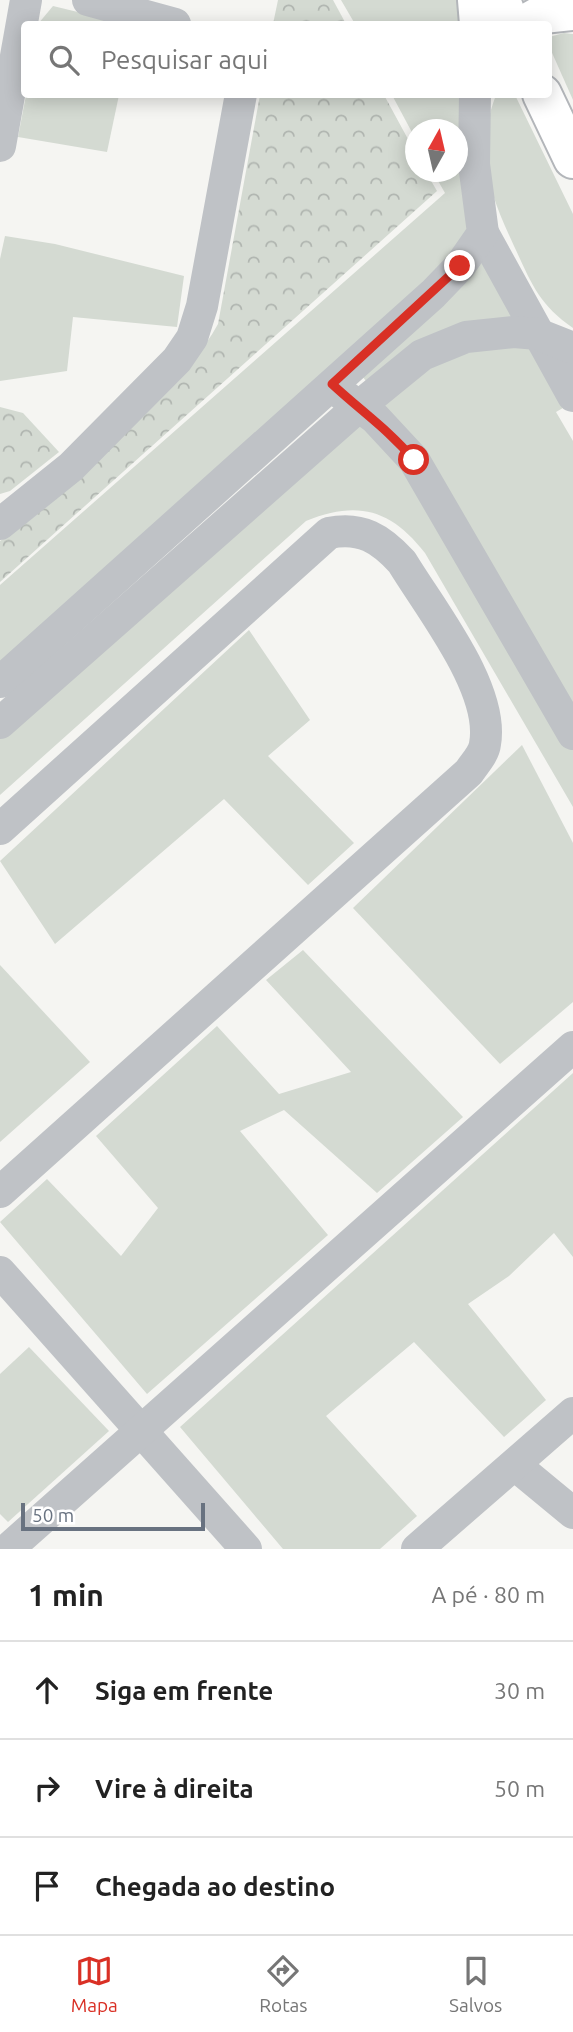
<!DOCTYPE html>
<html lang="pt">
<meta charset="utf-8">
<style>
body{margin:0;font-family:Ubuntu,sans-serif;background:#f6f6f6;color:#222}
.compass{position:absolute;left:405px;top:119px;width:63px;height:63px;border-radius:50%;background:#fff;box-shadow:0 4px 18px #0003;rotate:8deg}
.scale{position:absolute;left:21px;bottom:18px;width:184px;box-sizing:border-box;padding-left:7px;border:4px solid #687280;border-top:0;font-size:19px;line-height:24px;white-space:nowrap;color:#687280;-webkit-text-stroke:5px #fff;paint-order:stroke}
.stop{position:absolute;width:21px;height:21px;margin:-16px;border:5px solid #d93025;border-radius:50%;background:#fff}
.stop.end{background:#d93025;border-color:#fff;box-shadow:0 2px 7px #0008}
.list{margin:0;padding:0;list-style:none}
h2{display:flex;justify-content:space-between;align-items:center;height:91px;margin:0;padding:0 28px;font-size:30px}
h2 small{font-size:23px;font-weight:400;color:#767676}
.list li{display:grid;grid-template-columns:46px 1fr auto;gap:21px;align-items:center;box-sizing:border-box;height:98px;padding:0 28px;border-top:2px solid #e0e0e0}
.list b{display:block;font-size:26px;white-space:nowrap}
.list em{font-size:23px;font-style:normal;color:#767676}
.icon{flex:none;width:38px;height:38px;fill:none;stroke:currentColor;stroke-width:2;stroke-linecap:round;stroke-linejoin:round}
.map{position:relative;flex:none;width:573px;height:1549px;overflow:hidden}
.search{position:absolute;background:#fff;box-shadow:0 4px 18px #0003;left:21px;right:21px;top:21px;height:77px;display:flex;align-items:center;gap:18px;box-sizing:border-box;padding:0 24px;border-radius:7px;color:#767676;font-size:26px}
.sheet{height:385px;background:#fff}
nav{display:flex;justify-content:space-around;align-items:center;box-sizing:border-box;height:98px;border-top:2px solid #e0e0e0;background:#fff;font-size:19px;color:#767676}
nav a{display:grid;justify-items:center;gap:4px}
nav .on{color:#d93025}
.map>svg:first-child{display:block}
.green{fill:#d4dad2}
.park{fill:url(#park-crowns)}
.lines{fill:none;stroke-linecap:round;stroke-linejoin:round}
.major-casing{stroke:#b3b6ba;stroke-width:42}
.minor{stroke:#bfc2c6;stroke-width:32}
.major{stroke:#fff;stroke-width:38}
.route{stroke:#d93025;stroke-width:9}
</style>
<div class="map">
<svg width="573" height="1549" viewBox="0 0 573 1549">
<defs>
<pattern id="park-crowns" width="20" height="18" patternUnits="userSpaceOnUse" patternTransform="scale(1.75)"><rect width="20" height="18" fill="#d4dad2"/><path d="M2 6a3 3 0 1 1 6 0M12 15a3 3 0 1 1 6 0" fill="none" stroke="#b0b5b0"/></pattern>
</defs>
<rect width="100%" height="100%" fill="#f5f5f2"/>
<g class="green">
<path d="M 341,0 L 464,0 L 473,24 L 355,24 Z"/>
<path d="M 53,6 L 127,24 L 38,24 Z"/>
<path d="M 564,33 L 573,34 L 573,100 L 549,46 L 549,37 Z"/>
<path d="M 26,95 L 119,95 L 107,152 L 18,137 Z"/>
<path d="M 392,95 L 475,95 L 483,233 L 0,682 L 0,585 L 445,193 L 433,172 L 458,172 L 458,130 L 416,130 L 415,138 Z"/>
<path d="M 496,95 L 515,95 L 573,214 L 573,328 C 538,304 531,282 514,246 C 489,192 474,153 496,95 Z"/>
<path d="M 5,236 L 55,244 L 184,276 L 177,327 L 73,317 L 67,371 L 0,381 L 0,259 Z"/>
<path d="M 480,259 L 518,316 L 366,381 L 362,376 Z"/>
<path d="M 538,334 L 573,402 L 556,412 L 573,441 L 573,807 L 425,553 C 391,509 357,500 306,521 L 0,795 L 0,726 L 422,355 Z"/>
<path d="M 249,630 L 310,720 L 268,756 L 354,843 L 308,885 L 224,799 L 55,944 L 0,861 Z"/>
<path d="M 522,745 L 573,843 L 573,1002 L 500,1064 L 353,908 Z"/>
<path d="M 303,950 L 463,1117 L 377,1193 L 284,1110 L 240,1131 L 328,1235 L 147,1394 L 0,1222 L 47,1179 L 121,1256 L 158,1208 L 96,1136 L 217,1026 L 279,1094 L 351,1072 L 266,980 Z"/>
<path d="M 0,965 L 90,1062 L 0,1142 Z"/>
<path d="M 573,1073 L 573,1257 L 554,1233 L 509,1276 L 468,1304 L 546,1400 L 504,1437 L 414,1342 L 326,1416 L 417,1516 L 380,1549 L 283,1549 L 180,1427 Z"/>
<path d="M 29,1347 L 109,1431 L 8,1522 L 0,1514 L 0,1374 Z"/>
</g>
<g class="park">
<path d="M 278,0 L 333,0 L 346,24 L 273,24 Z"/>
<path d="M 260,95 L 384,95 L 415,152 L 416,172 L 426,172 L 437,191 L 0,582 L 0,541 C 60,502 111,447 160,395 C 181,372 204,351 218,324 Z"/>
<path d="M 0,407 L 23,413 L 59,452 L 10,491 L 0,494 Z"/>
</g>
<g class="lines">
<g class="major-casing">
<g id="major">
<path d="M 477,0 L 479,24"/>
<path d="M 501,0 L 510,24"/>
<path d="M 525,24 L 543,14 L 573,11"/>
<path d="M 542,94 L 573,159"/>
</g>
</g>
<g class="minor">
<path d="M 88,0 L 175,24"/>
<path d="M 0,146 L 26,0"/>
<path d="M 483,233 L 573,396"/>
<path d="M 342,394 L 375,418 L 414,460 L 573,734"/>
<path d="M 0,524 L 71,467 L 177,360 L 192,338 L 202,306 L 241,94"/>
<path d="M 0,682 L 433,294 L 460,266 L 483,233 L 474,164 L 475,94"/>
<path d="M 0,723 L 357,408 L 422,355 L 466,337 L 514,332 L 538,334 L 573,348"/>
<path d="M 0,829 L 329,533 C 361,526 381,539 402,562 C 431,610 495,689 485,744 C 484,754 474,764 469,772 L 0,1192"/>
<path d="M 0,1272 L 246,1549"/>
<path d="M 515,1465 L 573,1513"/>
<path d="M 8,1549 L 573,1047"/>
<path d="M 417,1549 L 573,1413"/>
</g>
<use href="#major" class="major"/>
</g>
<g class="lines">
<path class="route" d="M 414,460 C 389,430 361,411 332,384 L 460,266"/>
</g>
</svg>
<svg class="compass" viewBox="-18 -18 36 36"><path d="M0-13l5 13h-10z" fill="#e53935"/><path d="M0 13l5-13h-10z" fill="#767676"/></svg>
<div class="scale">50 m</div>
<div class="stop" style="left:414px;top:460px"></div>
<div class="stop end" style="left:460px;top:266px"></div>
<div class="search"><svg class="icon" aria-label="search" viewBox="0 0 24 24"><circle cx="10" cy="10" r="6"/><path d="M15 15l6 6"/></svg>Pesquisar aqui</div>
</div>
<section class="sheet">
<h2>1 min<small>A pé · 80 m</small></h2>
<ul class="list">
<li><svg class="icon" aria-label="ahead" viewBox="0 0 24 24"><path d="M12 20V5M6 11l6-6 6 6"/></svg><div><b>Siga em frente</b></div><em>30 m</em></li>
<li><svg class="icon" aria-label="right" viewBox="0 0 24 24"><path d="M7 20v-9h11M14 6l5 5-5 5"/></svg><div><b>Vire à direita</b></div><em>50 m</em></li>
<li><svg class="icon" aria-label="arrive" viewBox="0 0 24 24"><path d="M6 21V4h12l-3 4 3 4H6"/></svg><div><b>Chegada ao destino</b></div></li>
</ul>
</section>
<nav>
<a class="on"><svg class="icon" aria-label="map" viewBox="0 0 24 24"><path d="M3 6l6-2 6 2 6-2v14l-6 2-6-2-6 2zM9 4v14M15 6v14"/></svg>Mapa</a>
<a><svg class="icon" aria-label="directions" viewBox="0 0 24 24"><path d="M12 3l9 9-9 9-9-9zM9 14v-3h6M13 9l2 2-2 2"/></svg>Rotas</a>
<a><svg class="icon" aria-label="saved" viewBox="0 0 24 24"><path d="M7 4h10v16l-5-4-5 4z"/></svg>Salvos</a>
</nav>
